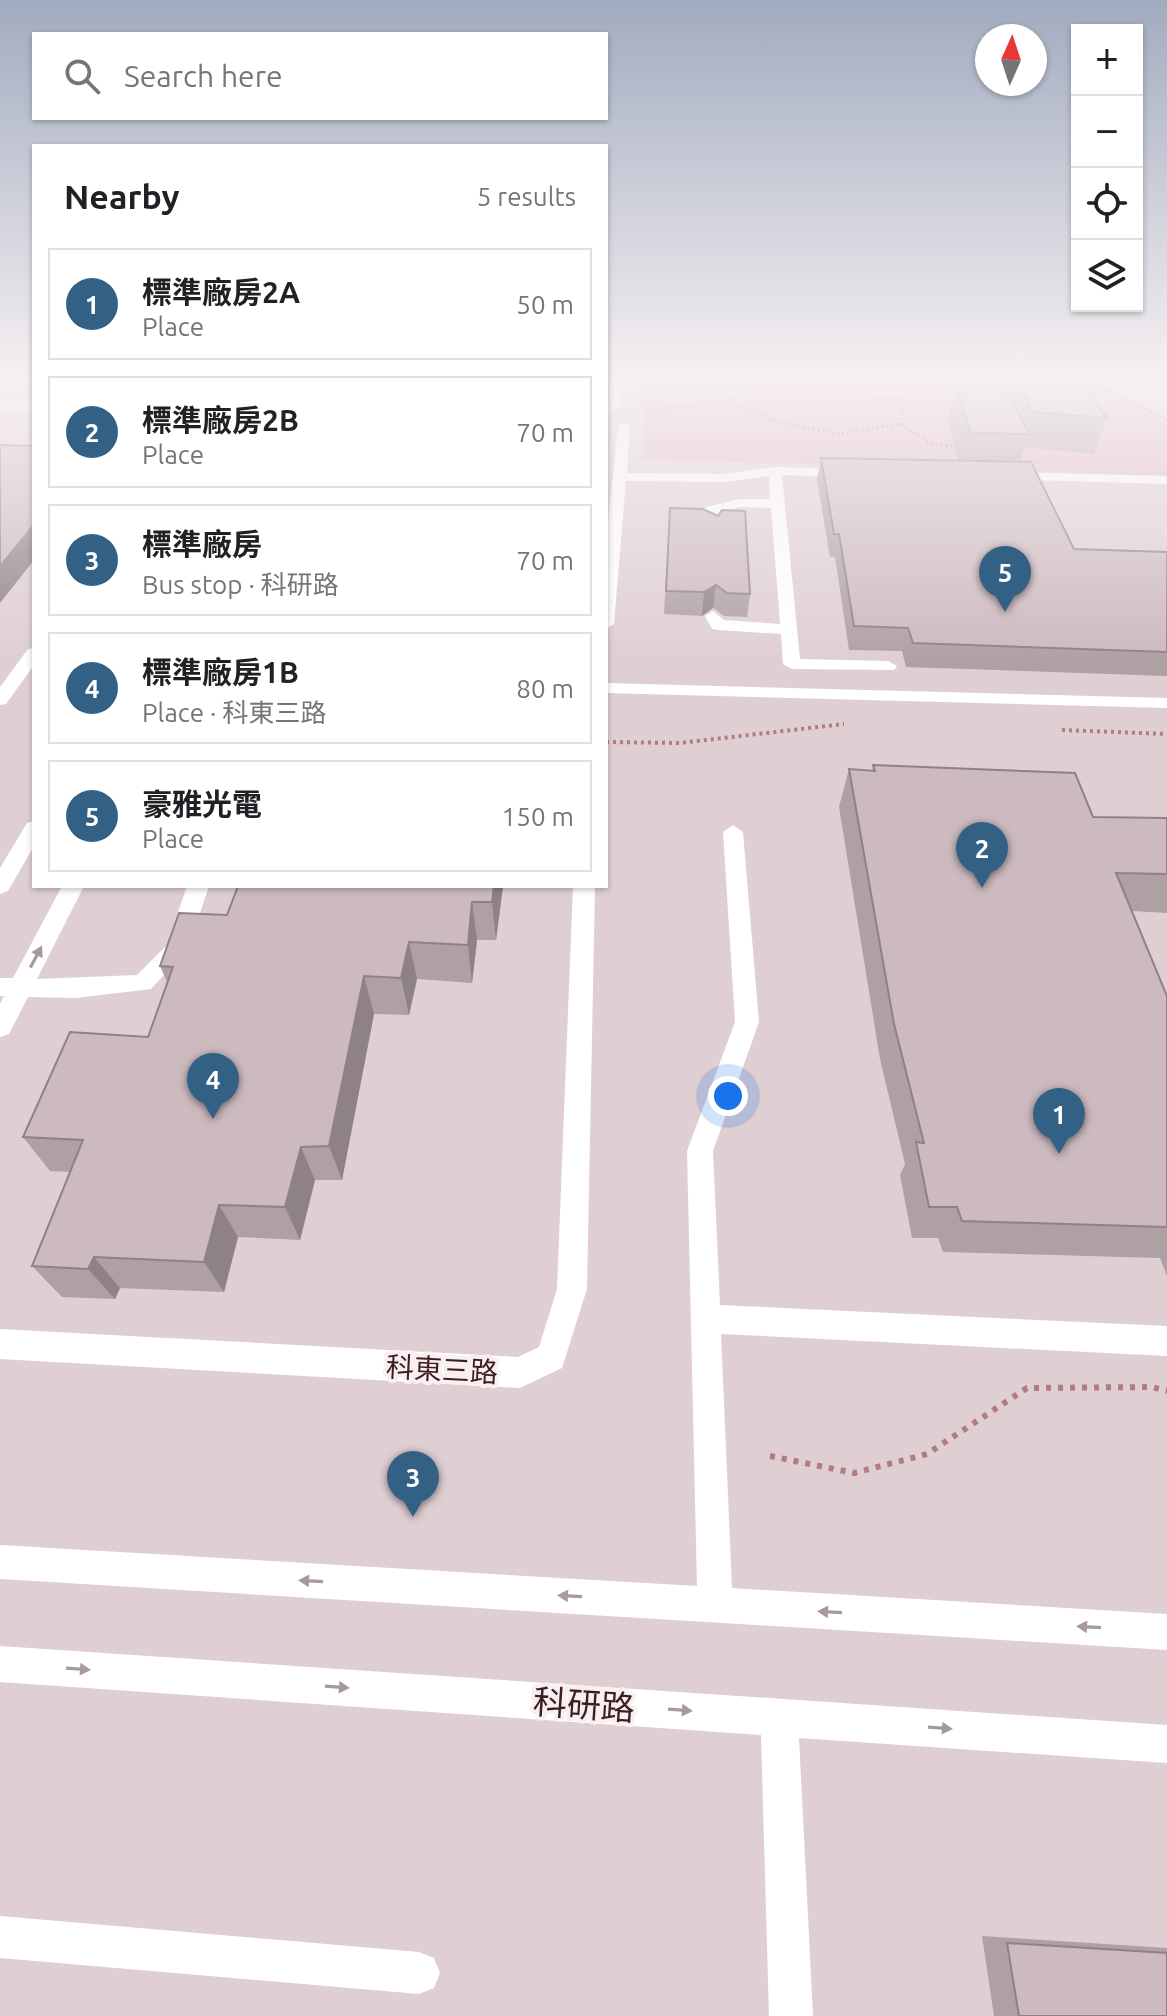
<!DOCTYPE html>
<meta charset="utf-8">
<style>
body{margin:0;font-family:Ubuntu,"Noto Sans TC",sans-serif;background:#f2f2f2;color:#202124}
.controls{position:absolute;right:24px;top:24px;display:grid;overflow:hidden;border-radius:0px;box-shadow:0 2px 6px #0004}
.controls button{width:72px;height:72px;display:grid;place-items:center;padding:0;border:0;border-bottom:2px solid #e0e0e0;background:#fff;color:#202124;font:40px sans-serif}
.compass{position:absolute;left:975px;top:24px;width:72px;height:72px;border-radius:50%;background:#fff;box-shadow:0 2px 6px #0004;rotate:3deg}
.you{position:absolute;left:728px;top:1096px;width:28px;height:28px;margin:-20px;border:6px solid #fff;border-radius:50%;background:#1a73e8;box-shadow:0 0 0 12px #1a73e833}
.badge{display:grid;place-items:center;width:52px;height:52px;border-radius:50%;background:#336186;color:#fff;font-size:26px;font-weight:700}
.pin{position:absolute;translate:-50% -66px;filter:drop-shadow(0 2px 4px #0008)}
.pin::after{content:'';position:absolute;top:42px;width:28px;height:24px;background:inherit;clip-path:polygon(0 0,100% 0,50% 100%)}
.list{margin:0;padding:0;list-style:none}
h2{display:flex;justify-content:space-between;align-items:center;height:104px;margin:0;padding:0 32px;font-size:34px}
h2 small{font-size:26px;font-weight:400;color:#757577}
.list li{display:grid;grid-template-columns:52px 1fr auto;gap:24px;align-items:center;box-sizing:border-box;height:112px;margin:0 16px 16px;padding:0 16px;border:2px solid #e0e0e0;border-radius:0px}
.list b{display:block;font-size:30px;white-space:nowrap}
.list p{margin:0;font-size:26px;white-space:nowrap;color:#757577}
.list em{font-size:26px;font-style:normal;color:#757577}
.icon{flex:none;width:44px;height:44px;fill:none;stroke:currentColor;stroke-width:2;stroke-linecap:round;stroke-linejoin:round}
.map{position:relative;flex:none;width:1167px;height:2016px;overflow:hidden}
.search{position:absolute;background:#fff;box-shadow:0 2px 6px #0004;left:32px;top:32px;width:576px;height:88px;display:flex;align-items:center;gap:20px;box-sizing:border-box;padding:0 28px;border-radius:0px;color:#757577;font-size:30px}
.panel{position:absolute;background:#fff;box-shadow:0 2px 6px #0004;left:32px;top:144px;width:576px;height:744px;border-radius:0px}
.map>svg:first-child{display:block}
.built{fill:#dfcfd3}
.green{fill:#dfb5cb}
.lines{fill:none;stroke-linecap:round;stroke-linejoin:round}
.stream{fill:#d69e81;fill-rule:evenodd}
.path-far2{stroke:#b27c82;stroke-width:3;stroke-dasharray:2 3;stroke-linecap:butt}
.path-far1{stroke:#b27c82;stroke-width:4;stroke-dasharray:3 4;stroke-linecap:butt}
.path{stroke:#b27c82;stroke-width:6;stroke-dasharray:5 7;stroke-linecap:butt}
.minor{fill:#fff;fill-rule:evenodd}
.wall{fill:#afa0a4}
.shaded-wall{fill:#8f8286}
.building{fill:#ccbabf;stroke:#8f8286;stroke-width:2}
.oneway{fill:#a79a9b}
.labels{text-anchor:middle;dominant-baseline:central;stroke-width:8;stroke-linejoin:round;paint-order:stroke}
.street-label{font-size:28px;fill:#3c1e21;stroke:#f8eff1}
.near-street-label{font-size:34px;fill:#3c1e21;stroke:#f8eff1}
</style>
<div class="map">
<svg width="1167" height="2016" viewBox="0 0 1167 2016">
<rect width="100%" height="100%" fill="#ebdee1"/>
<path class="built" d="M 0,379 L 34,379 L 34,886 L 606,886 L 606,379 L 1087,379 L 1167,415 L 1167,2016 L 0,2016 Z"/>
<path class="green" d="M 644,379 L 1070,379 L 1167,424 L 1167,476 L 643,459 Z"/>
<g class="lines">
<path class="stream" d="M 1079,379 L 1087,379 L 1167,418 L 1167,422 Z"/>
<g class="path-far2">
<path d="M 805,379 L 877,398 L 903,399 L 901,424"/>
<path d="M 972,379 L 979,392"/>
<path d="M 727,402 L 781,423 L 839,434 L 901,424 L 930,443 L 961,448"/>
<path d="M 644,411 L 727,402 L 750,393 L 757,379"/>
</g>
<g class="path-far1">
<path d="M 1062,730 L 1167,734"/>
<path d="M 606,742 L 680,743 L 844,724"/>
</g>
<path class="path" d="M 770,1456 L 854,1473 L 927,1454 L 1027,1388 L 1152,1387 L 1167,1391"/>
<g class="minor">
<path d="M 611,379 L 623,379 L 620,405 L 606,415 Z"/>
<rect x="0" y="401" width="34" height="8"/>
<path d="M 624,422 L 630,426 L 627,473 L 724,474 L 775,467 L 854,470 L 856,473 L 849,477 L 782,475 L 800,659 L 888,661 L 897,666 L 894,670 L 792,669 L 783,664 L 781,634 L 718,630 L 712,629 L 705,616 L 713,611 L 724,620 L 780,624 L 771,508 L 740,507 L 718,513 L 716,535 L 704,532 L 706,507 L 740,499 L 770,499 L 769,476 L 724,482 L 626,481 L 614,624 L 606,629 L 606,541 L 618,426 Z"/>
<path d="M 1005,472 L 1167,476 L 1167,484 L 1000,479 L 1000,473 Z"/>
<path d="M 34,648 L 34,665 L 6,704 L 0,705 L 0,687 L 28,649 Z"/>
<path d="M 606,683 L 1167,698 L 1167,708 L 606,693 Z"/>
<path d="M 34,821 L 34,846 L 8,891 L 0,894 L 0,868 L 27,823 Z"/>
<path d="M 733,825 L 743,832 L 759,1022 L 713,1151 L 720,1305 L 1167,1326 L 1167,1356 L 721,1334 L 732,1588 L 1167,1614 L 1167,1650 L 0,1579 L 0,1545 L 697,1586 L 687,1151 L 735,1022 L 723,832 Z"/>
<path d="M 62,886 L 84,886 L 37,979 L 137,975 L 167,945 L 187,886 L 209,886 L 188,949 L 151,989 L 76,998 L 28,997 L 9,1034 L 0,1037 L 0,1004 L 4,996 L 0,996 L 0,978 L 13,978 Z"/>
<path d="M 573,886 L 595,886 L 587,1289 L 562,1368 L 520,1388 L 0,1359 L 0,1329 L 518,1357 L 539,1347 L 557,1289 Z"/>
<path d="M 0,1646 L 1167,1725 L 1167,1763 L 799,1738 L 813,2016 L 769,2016 L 761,1735 L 0,1682 Z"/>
<path d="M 0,1916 L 419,1952 L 434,1958 L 440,1973 L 434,1988 L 419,1994 L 0,1958 Z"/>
</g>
</g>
<g class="wall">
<path d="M 990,379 L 1093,379 L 1088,393 L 1107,418 L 1094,454 L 1025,447 L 1020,462 L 1074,549 L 1167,552 L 1167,676 L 906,667 L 902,651 L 849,650 L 835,557 L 830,557 L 817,480 L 821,458 L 959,461 L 948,422 L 956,387 L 995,389 Z"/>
<path d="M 670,508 L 750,594 L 747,617 L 724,616 L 713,608 L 702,616 L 664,614 Z"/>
<path d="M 873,765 L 1093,817 L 1167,818 L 1167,913 L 1132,911 L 1167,996 L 1167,1276 L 1160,1258 L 943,1252 L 938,1238 L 912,1238 L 900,1175 L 905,1164 L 880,1059 L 839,807 L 849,769 L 872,771 Z"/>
<path d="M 503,886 L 496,940 L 477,940 L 472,983 L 417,979 L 409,1015 L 374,1014 L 342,1180 L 315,1180 L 300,1240 L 238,1237 L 224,1292 L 120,1288 L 115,1299 L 62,1297 L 32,1266 L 70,1172 L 50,1171 L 23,1137 L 148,1037 L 167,982 L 160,966 L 227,915 Z"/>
<path d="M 982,1936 L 1167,1948 L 1167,2016 L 994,2016 Z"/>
</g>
<g class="shaded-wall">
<path d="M 34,525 L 34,560 L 0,603 L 0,566 Z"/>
<path d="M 716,585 L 713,608 L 702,616 L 704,592 Z"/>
<path d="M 494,886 L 503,886 L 496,940 L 492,902 Z"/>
<path d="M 472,902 L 477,940 L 472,983 L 468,945 Z"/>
<path d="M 409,942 L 417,979 L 409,1015 L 401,978 Z"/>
<path d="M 364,976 L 374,1014 L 342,1180 L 329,1146 Z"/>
<path d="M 301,1147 L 315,1180 L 300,1240 L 285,1207 Z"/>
<path d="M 219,1205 L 238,1237 L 224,1292 L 204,1262 Z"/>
<path d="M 94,1257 L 120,1288 L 115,1299 L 88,1269 Z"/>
</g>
<g class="building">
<path d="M 1016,379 L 1093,379 L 1078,379 L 1107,418 L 1033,412 Z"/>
<path d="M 956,387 L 1006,389 L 1029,434 L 971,433 Z"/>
<path d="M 0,445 L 34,446 L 34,525 L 0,566 Z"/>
<path d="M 821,458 L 1031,462 L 1074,549 L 1167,552 L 1167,652 L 913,643 L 908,628 L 854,626 L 839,534 L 834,534 Z"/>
<path d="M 670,508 L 703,509 L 718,516 L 722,510 L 745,511 L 750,594 L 727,593 L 716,585 L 704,592 L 666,591 Z"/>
<path d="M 873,765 L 1075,773 L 1093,817 L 1167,818 L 1167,874 L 1116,873 L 1167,996 L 1167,1227 L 962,1221 L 957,1207 L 929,1207 L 916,1142 L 924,1143 L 894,1024 L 849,769 L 875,771 Z"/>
<path d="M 238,886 L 494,886 L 492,902 L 472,902 L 468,945 L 409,942 L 401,978 L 364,976 L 329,1146 L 301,1147 L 285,1207 L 219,1205 L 204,1262 L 94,1257 L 88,1269 L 32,1266 L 83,1140 L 23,1137 L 70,1032 L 148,1037 L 173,967 L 160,966 L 179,913 L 227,915 Z"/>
<path d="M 1007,1943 L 1167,1953 L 1167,2016 L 1019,2016 Z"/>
</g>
<defs><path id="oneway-solid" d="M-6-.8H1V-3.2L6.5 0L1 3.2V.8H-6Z" transform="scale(2)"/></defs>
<g class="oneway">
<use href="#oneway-solid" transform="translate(36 957) rotate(-62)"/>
<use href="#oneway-solid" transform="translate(311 1581) rotate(-177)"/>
<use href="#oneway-solid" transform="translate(570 1596) rotate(-177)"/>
<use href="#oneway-solid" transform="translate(830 1612) rotate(-177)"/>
<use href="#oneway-solid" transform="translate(1089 1627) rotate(-177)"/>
<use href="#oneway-solid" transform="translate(78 1669) rotate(4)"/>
<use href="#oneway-solid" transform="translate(337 1687) rotate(4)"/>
<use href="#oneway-solid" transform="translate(680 1710) rotate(4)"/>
<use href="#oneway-solid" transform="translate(940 1728) rotate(4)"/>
</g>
<linearGradient id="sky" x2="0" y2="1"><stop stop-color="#a1abbf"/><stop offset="0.57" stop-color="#f6f0f2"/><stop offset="1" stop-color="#f6f0f2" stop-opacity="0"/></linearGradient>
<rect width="1167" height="661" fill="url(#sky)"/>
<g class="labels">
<g class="street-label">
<text transform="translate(442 1369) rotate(3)">科東三路</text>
</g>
<g class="near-street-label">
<text transform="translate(584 1704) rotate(4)">科研路</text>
</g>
</g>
</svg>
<div class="controls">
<button>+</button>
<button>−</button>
<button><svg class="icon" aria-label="locate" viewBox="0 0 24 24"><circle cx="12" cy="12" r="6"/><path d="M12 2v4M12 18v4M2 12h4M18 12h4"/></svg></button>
<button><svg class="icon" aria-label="layers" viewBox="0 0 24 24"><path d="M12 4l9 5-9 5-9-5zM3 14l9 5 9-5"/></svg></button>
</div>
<svg class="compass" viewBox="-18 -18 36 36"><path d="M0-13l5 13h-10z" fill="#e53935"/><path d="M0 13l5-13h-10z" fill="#757577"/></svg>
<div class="you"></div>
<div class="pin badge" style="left:1059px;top:1154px">1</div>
<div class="pin badge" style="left:982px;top:888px">2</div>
<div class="pin badge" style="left:413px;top:1517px">3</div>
<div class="pin badge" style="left:213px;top:1119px">4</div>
<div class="pin badge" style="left:1005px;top:612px">5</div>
<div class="search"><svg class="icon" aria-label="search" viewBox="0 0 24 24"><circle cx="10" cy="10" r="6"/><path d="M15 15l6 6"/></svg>Search here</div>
<section class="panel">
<h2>Nearby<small>5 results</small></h2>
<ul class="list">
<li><span class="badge">1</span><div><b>標準廠房2A</b><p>Place</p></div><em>50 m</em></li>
<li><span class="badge">2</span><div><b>標準廠房2B</b><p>Place</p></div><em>70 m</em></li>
<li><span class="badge">3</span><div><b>標準廠房</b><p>Bus stop · 科研路</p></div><em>70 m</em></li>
<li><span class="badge">4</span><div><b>標準廠房1B</b><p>Place · 科東三路</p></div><em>80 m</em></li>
<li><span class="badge">5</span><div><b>豪雅光電</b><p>Place</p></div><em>150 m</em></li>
</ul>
</section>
</div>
